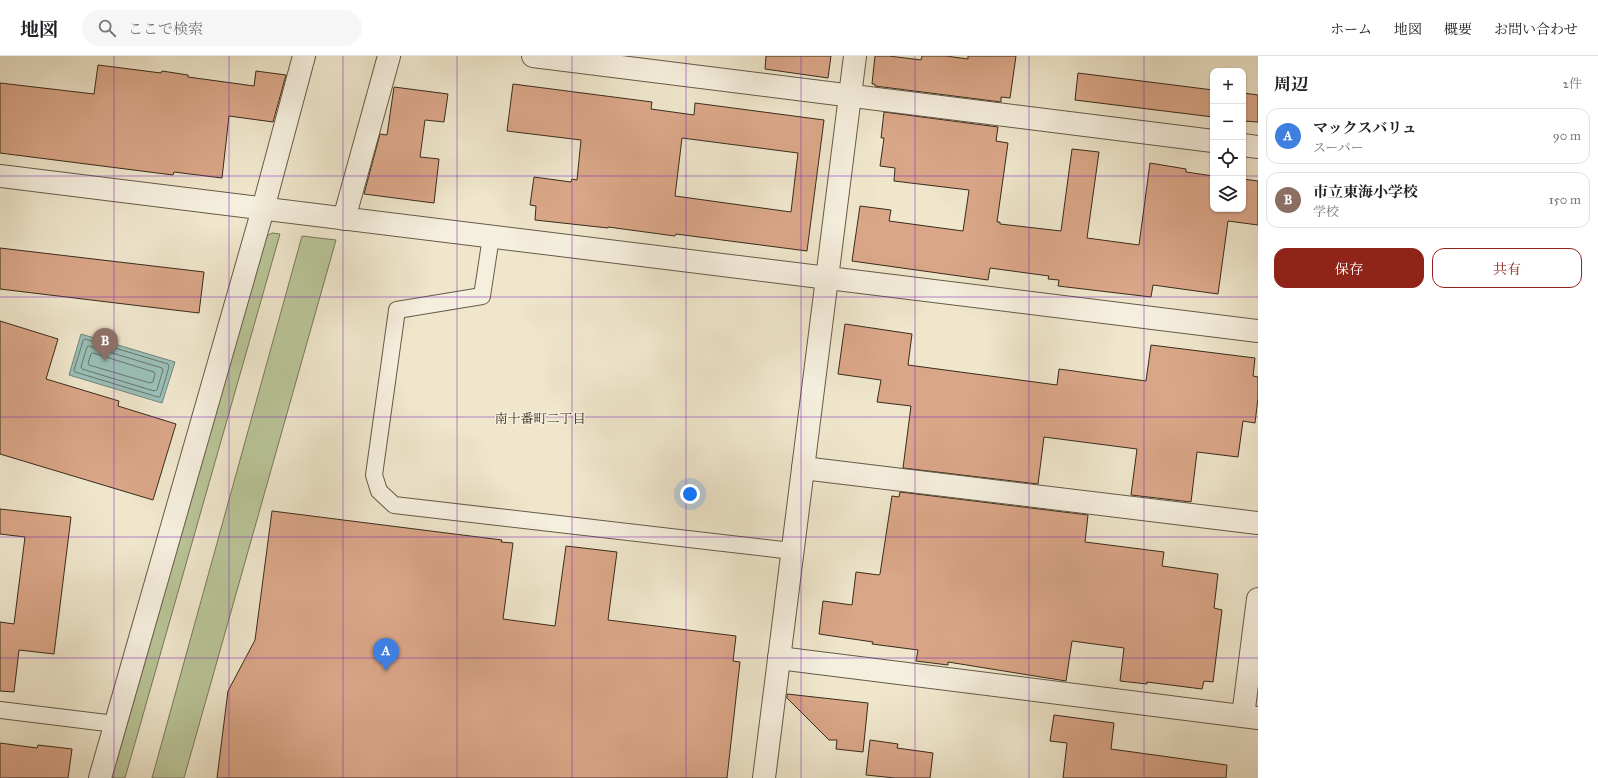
<!DOCTYPE html>
<html lang="ja">
<meta charset="utf-8">
<style>
body{margin:0;font-family:"IM FELL Great Primer","Noto Serif JP",serif;background:#f6f6f6;color:#202124}
.controls{position:absolute;right:12px;top:12px;display:grid;overflow:hidden;border-radius:8px;box-shadow:0 1px 3px #0004}
.controls button{width:36px;height:36px;display:grid;place-items:center;padding:0;border:0;border-bottom:1px solid #e0e0e0;background:#fff;color:#202124;font:20px sans-serif}
.you{position:absolute;left:690px;top:438px;width:14px;height:14px;margin:-10px;border:3px solid #fff;border-radius:50%;background:#1a73e8;box-shadow:0 0 0 6px #1a73e833}
.badge{display:grid;place-items:center;width:26px;height:26px;border-radius:50%;background:#8f2418;color:#fff;font-size:13px;font-weight:700}
.pin{position:absolute;translate:-50% -33px;filter:drop-shadow(0 1px 2px #0008)}
.pin::after{content:'';position:absolute;top:21px;width:14px;height:12px;background:inherit;clip-path:polygon(0 0,100% 0,50% 100%)}
.list{margin:0;padding:0;list-style:none}
h2{display:flex;justify-content:space-between;align-items:center;height:52px;margin:0;padding:0 16px;font-size:17px}
h2 small{font-size:13px;font-weight:400;color:#757577}
.list li{display:grid;grid-template-columns:26px 1fr auto;gap:12px;align-items:center;box-sizing:border-box;height:56px;margin:0 8px 8px;padding:0 8px;border:1px solid #e0e0e0;border-radius:12px}
.list b{display:block;font-size:15px;white-space:nowrap}
.list p{margin:0;font-size:13px;white-space:nowrap;color:#757577}
.list em{font-size:13px;font-style:normal;color:#757577}
.actions{display:flex;gap:8px;padding:12px 16px}
.actions a{flex:1;padding:9px 0;border:1px solid #8f2418;border-radius:12px;text-align:center;font-size:14px;color:#8f2418}
.actions .main{background:#8f2418;color:#fff}
.icon{flex:none;width:22px;height:22px;fill:none;stroke:currentColor;stroke-width:2;stroke-linecap:round;stroke-linejoin:round}
.map{position:relative;flex:none;width:1258px;height:722px;overflow:hidden}
header{display:flex;align-items:center;gap:24px;box-sizing:border-box;height:56px;padding:0 20px;background:#fff;border-bottom:1px solid #e0e0e0}
header strong{font-size:19px}
nav{display:flex;gap:22px;margin-inline-start:auto;font-size:14px}
.search{width:280px;height:36px;background:#f6f6f6;display:flex;align-items:center;gap:10px;box-sizing:border-box;padding:0 14px;border-radius:22px;color:#757577;font-size:15px}
main{display:flex}
aside{flex:1;background:#fff}
.map>svg:first-child{display:block}
.green{fill:#b9c598;stroke:#78785a}
.water{fill:#9abfb8;stroke:#738479}
.lines{fill:none;stroke-linecap:round;stroke-linejoin:round}
.shore{stroke:#69766a;stroke-width:1}
.building{fill:#daa688;stroke:#382c1b;fill-rule:evenodd}
.service-casing{stroke:#665a47;stroke-width:18}
.minor-casing{stroke:#665a47;stroke-width:24}
.service{stroke:#f5efde;stroke-width:16}
.minor{stroke:#f5efde;stroke-width:22}
.grid{fill:none;stroke:#7b2cbf;stroke-width:1;stroke-opacity:0.55}
.labels{text-anchor:middle;dominant-baseline:central;stroke-width:3;stroke-linejoin:round;paint-order:stroke}
.neighbourhood-label{font-size:13px;fill:#382c1b;stroke:#f5efde}
</style>
<header>
<strong>地図</strong>
<div class="search"><svg class="icon" aria-label="search" viewBox="0 0 24 24"><circle cx="10" cy="10" r="6"/><path d="M15 15l6 6"/></svg>ここで検索</div>
<nav><a>ホーム</a><a>地図</a><a>概要</a><a>お問い合わせ</a></nav>
</header>
<main>
<div class="map">
<svg width="1258" height="722" viewBox="0 0 1258 722">
<rect width="100%" height="100%" fill="#efe6cc"/>
<filter id="stains"><feTurbulence type="fractalNoise" baseFrequency=".005" numOctaves="4"/><feColorMatrix values="0 0 0 0 .2 0 0 0 0 .09 0 0 0 0 .02 0 0 0 .5 -.17"/></filter>
<radialGradient id="worn" r=".72"><stop offset=".6" stop-color="#630" stop-opacity="0"/><stop offset="1" stop-color="#630" stop-opacity=".3"/></radialGradient>
<g class="green">
<path d="M 272,177 L 280,178 L 125,722 L 111,722 L 261,183 Z"/>
<path d="M 302,180 L 336,184 L 184,722 L 152,722 Z"/>
</g>
<path class="water" d="M 81,278 L 175,306 L 162,347 L 69,319 Z"/>
<g class="lines">
<g class="shore">
<path d="M 85,283 L 168,308 L 169,311 L 160,341 L 158,341 L 75,316 L 74,314 L 83,285 Z"/>
<path d="M 89,290 L 162,312 L 163,314 L 157,334 L 154,335 L 82,313 L 81,311 L 87,291 Z"/>
<path d="M 93,297 L 154,316 L 155,318 L 153,326 L 150,327 L 89,309 L 88,307 L 91,298 Z"/>
</g>
</g>
<g class="building">
<path d="M 766,0 L 831,0 L 828,22 L 765,13 Z"/>
<path d="M 875,0 L 889,0 L 921,4 L 922,0 L 946,0 L 968,3 L 968,0 L 1016,0 L 1010,42 L 1001,41 L 1001,46 L 875,30 L 875,28 L 872,28 Z"/>
<path d="M 98,9 L 161,17 L 162,15 L 188,19 L 188,21 L 254,30 L 256,15 L 286,19 L 273,66 L 229,60 L 222,122 L 174,116 L 173,119 L 0,97 L 0,27 L 94,38 Z"/>
<path d="M 1078,17 L 1213,34 L 1213,61 L 1075,44 Z"/>
<path d="M 513,28 L 652,46 L 651,53 L 694,59 L 695,47 L 824,64 L 807,195 L 676,178 L 675,180 L 608,171 L 608,172 L 535,164 L 536,150 L 530,149 L 534,121 L 571,126 L 572,123 L 577,124 L 581,84 L 507,75 ZM 682,82 L 798,97 L 791,156 L 675,140 Z"/>
<path d="M 394,31 L 448,38 L 444,66 L 425,64 L 420,101 L 439,103 L 434,147 L 364,138 L 380,78 L 387,79 Z"/>
<path d="M 1243,37 L 1258,39 L 1258,66 L 1243,65 Z"/>
<path d="M 884,56 L 998,71 L 996,85 L 1008,87 L 997,166 L 1000,166 L 1000,168 L 1061,175 L 1072,93 L 1099,96 L 1087,182 L 1139,189 L 1150,107 L 1186,113 L 1186,116 L 1213,120 L 1213,153 L 1243,153 L 1243,123 L 1258,125 L 1258,169 L 1228,165 L 1218,238 L 1153,229 L 1151,241 L 1058,230 L 1059,224 L 1048,223 L 1049,220 L 990,212 L 988,224 L 852,205 L 860,150 L 891,154 L 889,165 L 963,175 L 969,134 L 894,125 L 895,112 L 880,110 L 884,82 L 881,82 Z"/>
<path d="M 0,192 L 204,216 L 199,257 L 0,233 Z"/>
<path d="M 0,265 L 58,283 L 46,323 L 119,345 L 118,350 L 176,368 L 153,444 L 0,398 Z"/>
<path d="M 845,268 L 912,278 L 908,309 L 1057,329 L 1059,313 L 1146,325 L 1151,289 L 1255,302 L 1253,320 L 1258,321 L 1258,342 L 1255,367 L 1243,365 L 1238,401 L 1197,396 L 1191,446 L 1131,439 L 1137,393 L 1044,381 L 1038,428 L 903,412 L 911,350 L 877,346 L 881,324 L 838,318 Z"/>
<path d="M 900,436 L 1088,459 L 1085,486 L 1164,496 L 1162,510 L 1218,518 L 1214,552 L 1222,554 L 1213,626 L 1204,625 L 1202,633 L 1147,626 L 1147,628 L 1120,625 L 1124,592 L 1072,585 L 1066,625 L 948,606 L 948,609 L 916,605 L 918,594 L 872,588 L 873,586 L 819,578 L 823,545 L 852,549 L 856,516 L 879,519 L 880,518 L 892,440 L 899,441 Z"/>
<path d="M 0,453 L 71,461 L 54,598 L 19,594 L 14,636 L 0,635 L 0,566 L 14,568 L 25,481 L 0,478 Z"/>
<path d="M 272,455 L 502,484 L 501,486 L 513,487 L 503,563 L 555,570 L 566,490 L 617,496 L 608,564 L 736,580 L 733,605 L 740,606 L 727,722 L 217,722 L 228,635 L 255,584 Z"/>
<path d="M 787,638 L 868,647 L 863,696 L 836,693 L 837,684 L 829,684 L 787,642 Z"/>
<path d="M 1054,659 L 1114,667 L 1111,693 L 1227,709 L 1226,722 L 1063,722 L 1067,687 L 1050,685 Z"/>
<path d="M 870,684 L 898,688 L 897,692 L 933,697 L 930,722 L 895,722 L 866,719 Z"/>
<path d="M 0,687 L 37,692 L 38,689 L 72,693 L 68,722 L 0,722 Z"/>
</g>
<g class="lines">
<g class="service-casing">
<g id="service">
<path d="M 491,181 L 482,240 L 397,254 L 374,419 L 379,435 L 394,449 L 792,495"/>
<path d="M 0,654 L 115,668"/>
</g>
</g>
<g class="minor-casing">
<g id="minor">
<path d="M 533,0 L 1213,85"/>
<path d="M 1243,89 L 1258,91"/>
<path d="M 0,120 L 1258,275"/>
<path d="M 344,163 L 389,0"/>
<path d="M 803,412 L 1258,467"/>
<path d="M 779,602 L 1258,662"/>
<path d="M 1243,660 L 1258,543"/>
<path d="M 100,722 L 263,153 L 304,0"/>
<path d="M 764,722 L 855,0"/>
</g>
</g>
<use href="#service" class="service"/>
<use href="#minor" class="minor"/>
</g>
<path class="grid" d="M 114,0 L 114,722M 229,0 L 229,722M 343,0 L 343,722M 457,0 L 457,722M 572,0 L 572,722M 686,0 L 686,722M 801,0 L 801,722M 915,0 L 915,722M 1029,0 L 1029,722M 1144,0 L 1144,722M 0,120 L 1213,120M 1243,120 L 1258,120M 0,241 L 1258,241M 0,361 L 1258,361M 0,481 L 1258,481M 0,602 L 1258,602"/>
<g class="labels">
<g class="neighbourhood-label">
<text x="540" y="363">南十番町二丁目</text>
</g>
</g>
<rect width="100%" height="100%" filter="url(#stains)"/>
<rect width="100%" height="100%" fill="url(#worn)"/>
</svg>
<div class="controls">
<button>+</button>
<button>−</button>
<button><svg class="icon" aria-label="locate" viewBox="0 0 24 24"><circle cx="12" cy="12" r="6"/><path d="M12 2v4M12 18v4M2 12h4M18 12h4"/></svg></button>
<button><svg class="icon" aria-label="layers" viewBox="0 0 24 24"><path d="M12 4l9 5-9 5-9-5zM3 14l9 5 9-5"/></svg></button>
</div>
<div class="you"></div>
<div class="pin badge" style="left:386px;top:615px;background:#3f7fe0">A</div>
<div class="pin badge" style="left:105px;top:305px;background:#8d6e63">B</div>
</div>
<aside>
<h2>周辺<small>2件</small></h2>
<ul class="list">
<li><span class="badge" style="background:#3f7fe0">A</span><div><b>マックスバリュ</b><p>スーパー</p></div><em>90 m</em></li>
<li><span class="badge" style="background:#8d6e63">B</span><div><b>市立東海小学校</b><p>学校</p></div><em>150 m</em></li>
</ul>
<div class="actions"><a class="main">保存</a><a>共有</a></div>
</aside>
</main>
